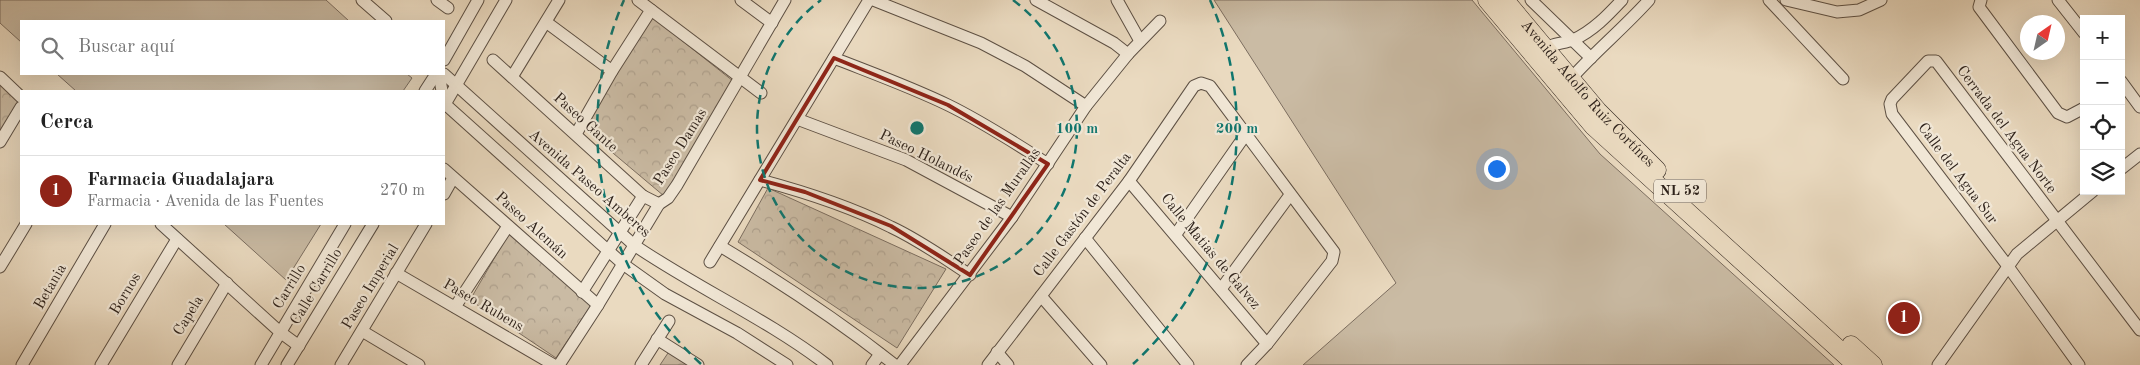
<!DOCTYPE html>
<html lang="es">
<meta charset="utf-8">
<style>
body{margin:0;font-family:"Old Standard TT",serif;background:#f6f6f6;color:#222}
.controls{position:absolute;right:15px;top:15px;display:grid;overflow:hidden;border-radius:0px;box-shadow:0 5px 20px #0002}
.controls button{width:45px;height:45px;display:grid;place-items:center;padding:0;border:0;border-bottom:1px solid #e0e0e0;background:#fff;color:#222;font:25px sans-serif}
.compass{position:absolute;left:2020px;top:15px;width:45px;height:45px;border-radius:50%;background:#fff;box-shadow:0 5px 20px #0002;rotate:34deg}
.you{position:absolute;left:1496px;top:168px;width:18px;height:18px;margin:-12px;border:4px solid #fff;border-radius:50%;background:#1a73e8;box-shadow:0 0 0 8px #1a73e833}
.badge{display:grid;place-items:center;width:32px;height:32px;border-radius:50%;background:#8f2418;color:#fff;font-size:16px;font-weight:700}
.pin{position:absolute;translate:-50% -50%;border:2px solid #fff;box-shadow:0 1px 5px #0006}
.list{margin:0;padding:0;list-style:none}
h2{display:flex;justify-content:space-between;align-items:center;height:65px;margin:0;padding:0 20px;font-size:21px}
h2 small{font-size:16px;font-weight:400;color:#767676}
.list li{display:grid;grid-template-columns:32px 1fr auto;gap:15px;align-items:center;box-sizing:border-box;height:70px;padding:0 20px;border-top:1px solid #e0e0e0}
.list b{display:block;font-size:19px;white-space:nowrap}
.list p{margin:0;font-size:16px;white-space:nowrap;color:#767676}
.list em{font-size:16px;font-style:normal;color:#767676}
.icon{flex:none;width:28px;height:28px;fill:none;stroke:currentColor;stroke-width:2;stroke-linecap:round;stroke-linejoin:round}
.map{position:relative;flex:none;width:2140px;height:365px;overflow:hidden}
.search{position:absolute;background:#fff;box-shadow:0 5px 20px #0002;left:20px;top:20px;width:425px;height:55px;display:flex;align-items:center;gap:12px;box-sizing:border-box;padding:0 18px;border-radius:0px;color:#767676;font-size:19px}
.panel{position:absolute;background:#fff;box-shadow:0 5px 20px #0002;left:20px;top:90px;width:425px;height:135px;border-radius:0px}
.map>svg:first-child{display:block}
.green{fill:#cabba4;stroke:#7c6e60}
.park{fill:url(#park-crowns);stroke:#7c6e60}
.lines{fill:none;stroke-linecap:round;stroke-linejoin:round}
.street-casing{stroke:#5d5044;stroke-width:13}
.primary-casing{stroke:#2e221b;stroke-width:19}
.street{stroke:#f1e7d6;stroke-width:11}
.primary{stroke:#eadac0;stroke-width:18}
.marked{fill:none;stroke:#8f2418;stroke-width:4;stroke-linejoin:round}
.ring{fill:none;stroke:#0f766e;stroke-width:2.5;stroke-dasharray:9 6}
.labels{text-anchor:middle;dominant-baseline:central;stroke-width:4.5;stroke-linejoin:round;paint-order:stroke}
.shield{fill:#f1e7d6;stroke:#685d53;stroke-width:1}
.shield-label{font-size:14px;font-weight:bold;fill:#2e221b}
.street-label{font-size:15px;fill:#2e221b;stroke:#f1e7d6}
.centre{fill:#0f766e;stroke:#f1e7d6;stroke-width:2.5}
.ring-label{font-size:15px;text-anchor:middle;font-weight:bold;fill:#0f766e;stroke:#f1e7d6;stroke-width:4.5;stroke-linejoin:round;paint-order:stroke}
</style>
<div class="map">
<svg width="2140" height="365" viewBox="0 0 2140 365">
<defs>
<pattern id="park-crowns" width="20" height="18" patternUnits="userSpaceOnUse" patternTransform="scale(1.25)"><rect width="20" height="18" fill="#cabba4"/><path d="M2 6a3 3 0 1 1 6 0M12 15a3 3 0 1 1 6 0" fill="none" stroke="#aea08d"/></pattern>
</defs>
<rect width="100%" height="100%" fill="#eadac0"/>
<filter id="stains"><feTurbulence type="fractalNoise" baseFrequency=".004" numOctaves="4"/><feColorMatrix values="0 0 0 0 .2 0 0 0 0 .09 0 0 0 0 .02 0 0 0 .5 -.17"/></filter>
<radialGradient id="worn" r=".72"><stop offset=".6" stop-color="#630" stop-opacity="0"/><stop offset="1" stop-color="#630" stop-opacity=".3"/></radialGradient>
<g class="green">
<path d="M 0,0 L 326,0 L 349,21 L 21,21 L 21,42 L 0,23 Z"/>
<path d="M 1214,0 L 1472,0 L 1600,154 L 1834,365 L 1303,365 L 1396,283 Z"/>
<path d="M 57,74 L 407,74 L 412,78 L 403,91 L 76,91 Z"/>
<path d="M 224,224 L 321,224 L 286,280 Z"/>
</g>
<g class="park">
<path d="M 651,16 L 733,81 L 664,196 L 582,127 Z"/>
<path d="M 0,77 L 21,97 L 0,142 Z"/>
<path d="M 768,188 L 946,269 L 897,348 L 738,242 Z"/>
<path d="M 509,233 L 591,305 L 556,358 L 470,300 Z"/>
<path d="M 670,350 L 691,365 L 660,365 Z"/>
</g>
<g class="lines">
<g class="street-casing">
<g id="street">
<path d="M 362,0 L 386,21"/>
<path d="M 437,0 L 448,8"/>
<path d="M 638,0 L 761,93"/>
<path d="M 741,0 L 772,23"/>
<path d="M 873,0 L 981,43 L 1025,66 L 1086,106"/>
<path d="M 1036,0 L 1114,43 L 1128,54"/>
<path d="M 1117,0 L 1140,41"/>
<path d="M 1531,0 L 1591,58"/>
<path d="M 1769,0 L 1843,79"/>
<path d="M 1786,0 L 1837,12 L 1859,10 L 1881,0"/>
<path d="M 1981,0 L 1979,7 L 2058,113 L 2067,117 L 2084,108"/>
<path d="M 2058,0 L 2084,33"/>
<path d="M 546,22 L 612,71"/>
<path d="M 1541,52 C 1549,43 1563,44 1573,40 C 1593,31 1608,15 1622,0"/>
<path d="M 834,58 C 872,73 911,87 948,105 C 983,122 1015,143 1048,164"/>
<path d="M 444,60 L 478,0"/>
<path d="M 493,60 L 643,196 L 659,204"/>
<path d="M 439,74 L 442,91"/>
<path d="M 444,74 L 634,245 C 697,288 767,319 827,365"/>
<path d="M 0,77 L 21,97"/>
<path d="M 512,77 L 559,0"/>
<path d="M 2121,81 L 2140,107"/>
<path d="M 1568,82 C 1593,53 1623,29 1649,0"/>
<path d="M 425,91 L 436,74"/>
<path d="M 444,98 L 445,104 L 623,264 L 665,294 L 737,333 L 787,365"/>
<path d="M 444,106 L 506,0"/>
<path d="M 797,119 L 906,160 L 1012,217"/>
<path d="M 576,134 L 612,71 L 651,10"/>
<path d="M 0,142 L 21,107"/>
<path d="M 444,169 L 598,305"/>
<path d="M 2121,169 L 2140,154"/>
<path d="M 760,180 C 805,192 849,206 891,227 C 919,240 944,258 970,275"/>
<path d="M 1129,181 L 1267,344"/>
<path d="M 444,194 L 453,178"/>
<path d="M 161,224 L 280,332 L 299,346"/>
<path d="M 1176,234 L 1246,134"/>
<path d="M 1085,238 L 1188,365"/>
<path d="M 720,246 C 780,282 839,321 895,365"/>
<path d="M 710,262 L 869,0"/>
<path d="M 0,267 L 26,224"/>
<path d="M 396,273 L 554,365"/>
<path d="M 1221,289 L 1290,195"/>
<path d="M 582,292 L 643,196"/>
<path d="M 1041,296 L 1101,365"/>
<path d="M 455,307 L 508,226"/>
<path d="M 362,331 L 419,365"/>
<path d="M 657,339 L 698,365"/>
<path d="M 997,352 L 1008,365"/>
<path d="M 22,365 L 105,224"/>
<path d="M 101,365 L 177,239"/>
<path d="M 178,365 L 227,283"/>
<path d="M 261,365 L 345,224"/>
<path d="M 287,365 L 373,224"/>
<path d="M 341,365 L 426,224"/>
<path d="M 559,365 L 598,305 L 659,204 L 668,198 L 677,185 L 785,0"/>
<path d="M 641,365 L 669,321"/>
<path d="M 872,365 L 880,354"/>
<path d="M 900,365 L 1012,217 L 1086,106 L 1128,54 L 1160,21"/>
<path d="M 988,365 L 1129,181 L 1194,86 L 1201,83 L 1210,86 L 1334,252 L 1332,261 L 1267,344 L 1247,365"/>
<path d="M 1938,365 L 2017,254 L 2093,191"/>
<path d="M 2079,365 L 2007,265 L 1892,114 L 1890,104 L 1892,99 L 1928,61 L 1936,61 L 2140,330"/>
</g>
</g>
<g class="primary-casing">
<g id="primary">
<path d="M 1487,0 L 1593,126 L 1856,365"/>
<path id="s1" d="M 1505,0 L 1598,111 L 1657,170"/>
<path d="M 1851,345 L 1873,365"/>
</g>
</g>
<use href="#street" class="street"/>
<use href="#primary" class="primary"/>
</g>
<path class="marked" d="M 834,58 L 948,105 L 1048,164 L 970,275 L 891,226 L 805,192 L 760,180 Z"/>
<g class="ring">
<path d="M1013 0A160 160 0 1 1 821 0"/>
<path d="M701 364A320 320 0 0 1 624 0M1210 0A320 320 0 0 1 1133 364"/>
</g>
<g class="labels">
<rect class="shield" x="1654" y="179.5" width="52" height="23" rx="4"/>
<g class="shield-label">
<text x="1680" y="191">NL 52</text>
</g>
<g class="street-label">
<text stroke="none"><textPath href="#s1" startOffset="125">Avenida Adolfo Ruiz Cortínes</textPath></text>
<text transform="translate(585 123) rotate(42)">Paseo Gante</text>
<text transform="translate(2006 130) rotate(53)">Cerrada del Agua Norte</text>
<text transform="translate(681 147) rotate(-58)">Paseo Damas</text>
<text transform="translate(926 157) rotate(26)">Paseo Holandés</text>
<text transform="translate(1957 174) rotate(53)">Calle del Agua Sur</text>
<text transform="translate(589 184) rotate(41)">Avenida Paseo Amberes</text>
<text transform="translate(998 207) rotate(-55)">Paseo de las Murallas</text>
<text transform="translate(1083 215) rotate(-53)">Calle Gastón de Peralta</text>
<text transform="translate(531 226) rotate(42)">Paseo Alemán</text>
<text transform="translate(1210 252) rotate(50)">Calle Matias de Galvez</text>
<text transform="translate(51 287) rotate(-60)">Betania</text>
<text transform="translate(290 287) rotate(-59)">Carrillo</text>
<text transform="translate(317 287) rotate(-59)">Calle Carrillo</text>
<text transform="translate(371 287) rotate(-59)">Paseo Imperial</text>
<text transform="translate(126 294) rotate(-59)">Bornos</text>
<text transform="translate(483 306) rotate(30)">Paseo Rubens</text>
<text transform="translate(189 316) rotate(-59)">Capela</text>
</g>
</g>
<circle cx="917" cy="128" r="8" class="centre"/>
<g class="ring-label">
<text x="1077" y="133">100 m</text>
<text x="1237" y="133">200 m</text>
</g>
<rect width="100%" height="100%" filter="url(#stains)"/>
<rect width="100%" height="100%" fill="url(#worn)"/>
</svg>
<div class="controls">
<button>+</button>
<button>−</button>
<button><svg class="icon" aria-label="locate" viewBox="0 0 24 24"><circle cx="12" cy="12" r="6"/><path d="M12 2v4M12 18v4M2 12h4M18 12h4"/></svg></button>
<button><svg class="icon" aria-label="layers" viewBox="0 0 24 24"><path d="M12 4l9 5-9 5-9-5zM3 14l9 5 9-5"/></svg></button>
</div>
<svg class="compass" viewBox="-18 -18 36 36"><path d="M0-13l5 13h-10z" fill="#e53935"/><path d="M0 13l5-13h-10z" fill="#767676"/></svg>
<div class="you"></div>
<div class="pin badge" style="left:1904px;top:318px">1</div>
<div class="search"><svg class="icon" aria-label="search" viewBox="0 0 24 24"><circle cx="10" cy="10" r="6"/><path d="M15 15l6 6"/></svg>Buscar aquí</div>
<section class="panel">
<h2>Cerca<small></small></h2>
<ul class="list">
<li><span class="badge">1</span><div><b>Farmacia Guadalajara</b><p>Farmacia · Avenida de las Fuentes</p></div><em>270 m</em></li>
</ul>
</section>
</div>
